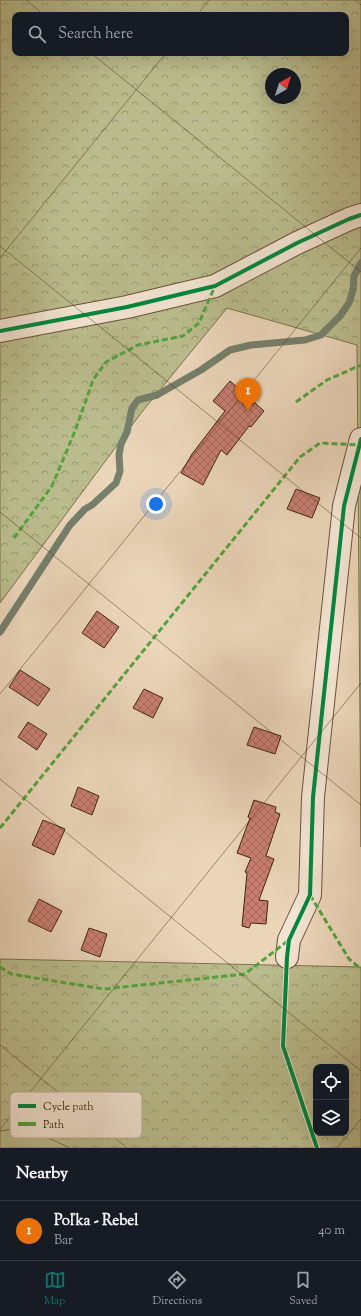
<!DOCTYPE html>
<meta charset="utf-8">
<style>
body{margin:0;font-family:"Sorts Mill Goudy",serif;background:#242831;color:#f1f3f6}
.controls{position:absolute;right:12px;bottom:12px;display:grid;overflow:hidden;border-radius:8px;box-shadow:0 4px 16px #0002}
.controls button{width:36px;height:36px;display:grid;place-items:center;padding:0;border:0;border-bottom:1px solid #363941;background:#171b24;color:#f1f3f6;font:20px sans-serif}
.compass{position:absolute;left:265px;top:68px;width:36px;height:36px;border-radius:50%;background:#171b24;box-shadow:0 4px 16px #0002;rotate:39deg}
.you{position:absolute;left:156px;top:504px;width:14px;height:14px;margin:-10px;border:3px solid #fff;border-radius:50%;background:#1a73e8;box-shadow:0 0 0 6px #1a73e833}
.badge{display:grid;place-items:center;width:26px;height:26px;border-radius:50%;background:#0f766e;color:#fff;font-size:13px;font-weight:700}
.pin{position:absolute;translate:-50% -33px;filter:drop-shadow(0 1px 2px #0008)}
.pin::after{content:'';position:absolute;top:21px;width:14px;height:12px;background:inherit;clip-path:polygon(0 0,100% 0,50% 100%)}
.list{margin:0;padding:0;list-style:none}
h2{display:flex;justify-content:space-between;align-items:center;height:52px;margin:0;padding:0 16px;font-size:17px}
h2 small{font-size:13px;font-weight:400;color:#9ea1a6}
.list li{display:grid;grid-template-columns:26px 1fr auto;gap:12px;align-items:center;box-sizing:border-box;height:60px;padding:0 16px;border-top:1px solid #363941}
.list b{display:block;font-size:15px;white-space:nowrap}
.list p{margin:0;font-size:13px;white-space:nowrap;color:#9ea1a6}
.list em{font-size:13px;font-style:normal;color:#9ea1a6}
.icon{flex:none;width:22px;height:22px;fill:none;stroke:currentColor;stroke-width:2;stroke-linecap:round;stroke-linejoin:round}
.map{position:relative;flex:none;width:361px;height:1148px;overflow:hidden}
.search{position:absolute;background:#171b24;box-shadow:0 4px 16px #0002;left:12px;right:12px;top:12px;height:44px;display:flex;align-items:center;gap:10px;box-sizing:border-box;padding:0 14px;border-radius:8px;color:#9ea1a6;font-size:15px}
.sheet{height:112px;background:#171b24}
nav{display:flex;justify-content:space-around;align-items:center;box-sizing:border-box;height:56px;border-top:1px solid #363941;background:#171b24;font-size:11px;color:#9ea1a6}
nav a{display:grid;justify-items:center;gap:2px}
nav .on{color:#0f766e}
.map>svg:first-child{display:block}
.green{fill:#babc8d;stroke:#7d724c}
.forest{fill:url(#forest-crowns);stroke:#7d724c;fill-rule:evenodd}
.lines{fill:none;stroke-linecap:round;stroke-linejoin:round}
.stream{stroke:#757f6b;stroke-width:7}
.building{fill:url(#building-cross-hatch);stroke:#40270c}
.street-casing{stroke:#6b5237;stroke-width:24}
.street{stroke:#f2e4d2;stroke-width:22}
.quiet{stroke:#54a33e;stroke-width:3;stroke-dasharray:6 3;stroke-linecap:butt}
.cycleway-casing{stroke:#f2e4d2;stroke-width:6}
.cycleway{stroke:#00873e;stroke-width:4}
.ticks{fill:none;stroke:#40270c;stroke-width:1;stroke-opacity:0.45}
.key{fill:#f2e4d2;stroke:#bdab97;stroke-width:1}
.key-label{font-size:11px;fill:#40270c}
</style>
<div class="map">
<svg width="361" height="1148" viewBox="0 0 361 1148">
<defs>
<pattern id="forest-crowns" width="20" height="18" patternUnits="userSpaceOnUse"><rect width="20" height="18" fill="#babc8d"/><path d="M2 6a3 3 0 1 1 6 0M12 15a3 3 0 1 1 6 0" fill="none" stroke="#999972"/></pattern>
<pattern id="building-cross-hatch" width="8" height="8" patternUnits="userSpaceOnUse"><rect width="8" height="8" fill="#c97e71"/><path d="M0 0l8 8M0 8l8-8" fill="none" stroke="#a5675b"/></pattern>
</defs>
<rect width="100%" height="100%" fill="#ebd5b9"/>
<filter id="stains"><feTurbulence type="fractalNoise" baseFrequency=".005" numOctaves="4"/><feColorMatrix values="0 0 0 0 .2 0 0 0 0 .09 0 0 0 0 .02 0 0 0 .5 -.17"/></filter>
<radialGradient id="worn" r=".72"><stop offset=".6" stop-color="#630" stop-opacity="0"/><stop offset="1" stop-color="#630" stop-opacity=".3"/></radialGradient>
<path class="green" d="M 25,1127 L 65,1144 L 70,1148 L 0,1148 L 0,1131 Z"/>
<g class="forest">
<path d="M 0,0 L 361,0 L 361,847 L 357,345 L 227,308 L 141,413 L 0,603 ZM 15,15 L 346,15 L 346,53 L 15,53 ZM 271,74 L 295,74 L 295,98 L 271,98 Z"/>
<path d="M 0,959 L 361,967 L 361,1148 L 70,1148 L 25,1127 L 0,1131 ZM 316,1067 L 346,1067 L 346,1133 L 316,1133 Z"/>
</g>
<g class="lines">
<path class="stream" d="M 0,632 L 70,525 L 85,509 L 92,505 L 116,483 L 120,471 L 119,455 L 121,444 L 127,432 L 132,408 L 138,400 L 157,395 L 201,370 L 230,350 L 251,345 L 305,340 L 321,335 L 340,316 L 349,303 L 353,290 L 354,276 L 361,263"/>
</g>
<g class="building">
<path d="M 230,381 L 264,411 L 251,427 L 249,426 L 227,455 L 221,450 L 203,485 L 181,473 L 192,454 L 225,411 L 213,401 Z"/>
<path d="M 296,489 L 320,498 L 312,518 L 287,509 Z"/>
<path d="M 97,611 L 119,627 L 104,648 L 82,633 Z"/>
<path d="M 20,670 L 50,689 L 38,706 L 9,687 Z"/>
<path d="M 144,689 L 163,698 L 153,718 L 133,708 Z"/>
<path d="M 28,722 L 47,734 L 37,750 L 18,737 Z"/>
<path d="M 254,727 L 281,736 L 275,754 L 247,745 Z"/>
<path d="M 78,787 L 99,796 L 92,815 L 71,806 Z"/>
<path d="M 254,800 L 276,807 L 275,812 L 280,814 L 266,856 L 274,859 L 259,900 L 268,901 L 266,924 L 251,923 L 249,928 L 242,926 L 247,873 L 245,872 L 251,858 L 237,853 L 250,818 L 248,817 Z"/>
<path d="M 43,820 L 65,829 L 54,855 L 32,845 Z"/>
<path d="M 39,899 L 62,911 L 51,932 L 28,921 Z"/>
<path d="M 89,928 L 107,934 L 100,957 L 81,950 Z"/>
</g>
<g class="lines">
<g class="street-casing">
<g id="street">
<path d="M 0,331 L 127,307 L 215,286 L 297,243 L 349,219 L 361,215"/>
<path d="M 287,957 L 289,940 L 310,895 L 313,797 L 344,506 L 361,439"/>
</g>
</g>
<use href="#street" class="street"/>
<g class="quiet">
<path d="M 296,402 L 327,380 L 361,365"/>
<path d="M 14,538 L 52,486 L 75,431 L 93,380 L 106,362 L 138,345 L 183,336 L 199,323 L 215,286"/>
<path d="M 0,828 L 300,457 L 320,443 L 359,445"/>
<path d="M 310,895 L 349,959 L 361,969"/>
<path d="M 0,967 L 11,974 L 104,989 L 245,974 L 289,940"/>
</g>
<g class="cycleway-casing">
<g id="cycleway">
<path d="M 0,331 L 127,307 L 215,286 L 297,243 L 349,219 L 361,215"/>
<path d="M 317,1148 L 283,1046 L 287,957 L 289,940 L 310,895 L 313,797 L 344,506 L 361,439"/>
</g>
</g>
<use href="#cycleway" class="cycleway"/>
</g>
<path class="ticks" d="M 26,0 L 44,15M 355,0 L 361,5M 197,15 L 209,0M 91,53 L 361,272M 0,246 L 361,538M 0,258 L 166,53M 0,512 L 361,805M 0,694 L 361,248M 0,779 L 361,1071M 0,1045 L 127,1148M 0,1129 L 361,683M 337,1148 L 361,1119"/>
<rect x="10" y="1092" width="132" height="46" rx="6" class="key"/>
<rect x="18" y="1104" width="18" height="4" fill="#00873e"/>
<rect x="18" y="1122" width="18" height="4" fill="#54a33e"/>
<g class="key-label">
<text x="43" y="1110">Cycle path</text>
<text x="43" y="1128">Path</text>
</g>
<rect width="100%" height="100%" filter="url(#stains)"/>
<rect width="100%" height="100%" fill="url(#worn)"/>
</svg>
<div class="controls">
<button><svg class="icon" aria-label="locate" viewBox="0 0 24 24"><circle cx="12" cy="12" r="6"/><path d="M12 2v4M12 18v4M2 12h4M18 12h4"/></svg></button>
<button><svg class="icon" aria-label="layers" viewBox="0 0 24 24"><path d="M12 4l9 5-9 5-9-5zM3 14l9 5 9-5"/></svg></button>
</div>
<svg class="compass" viewBox="-18 -18 36 36"><path d="M0-13l5 13h-10z" fill="#e53935"/><path d="M0 13l5-13h-10z" fill="#9ea1a6"/></svg>
<div class="you"></div>
<div class="pin badge" style="left:248px;top:411px;background:#e8710a">1</div>
<div class="search"><svg class="icon" aria-label="search" viewBox="0 0 24 24"><circle cx="10" cy="10" r="6"/><path d="M15 15l6 6"/></svg>Search here</div>
</div>
<section class="sheet">
<h2>Nearby<small></small></h2>
<ul class="list">
<li><span class="badge" style="background:#e8710a">1</span><div><b>Poľka - Rebel</b><p>Bar</p></div><em>40 m</em></li>
</ul>
</section>
<nav>
<a class="on"><svg class="icon" aria-label="map" viewBox="0 0 24 24"><path d="M3 6l6-2 6 2 6-2v14l-6 2-6-2-6 2zM9 4v14M15 6v14"/></svg>Map</a>
<a><svg class="icon" aria-label="directions" viewBox="0 0 24 24"><path d="M12 3l9 9-9 9-9-9zM9 14v-3h6M13 9l2 2-2 2"/></svg>Directions</a>
<a><svg class="icon" aria-label="saved" viewBox="0 0 24 24"><path d="M7 4h10v16l-5-4-5 4z"/></svg>Saved</a>
</nav>
